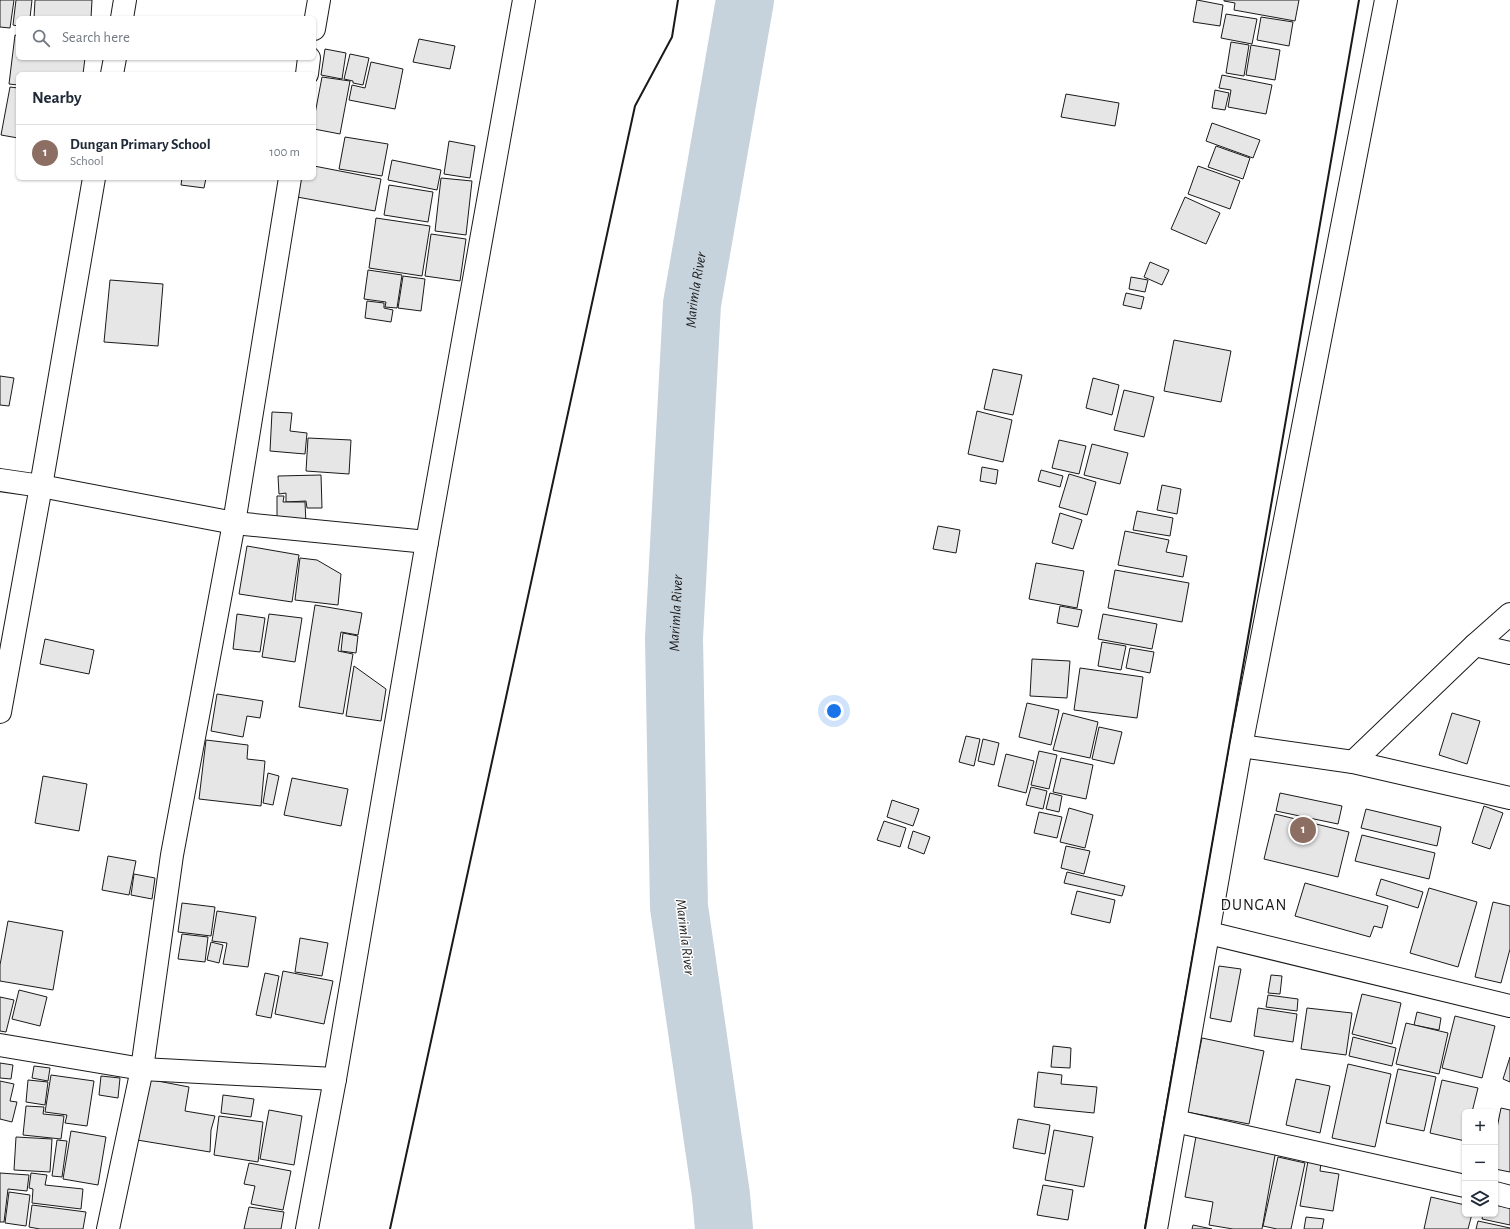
<!DOCTYPE html>
<meta charset="utf-8">
<style>
body{margin:0;font-family:"Alegreya Sans",sans-serif;background:#f2f2f3;color:#1f2937}
.controls{position:absolute;right:12px;bottom:12px;display:grid;overflow:hidden;border-radius:6px;box-shadow:0 1px 3px #0004}
.controls button{width:36px;height:36px;display:grid;place-items:center;padding:0;border:0;border-bottom:1px solid #e0e1e3;background:#fff;color:#1f2937;font:20px sans-serif}
.you{position:absolute;left:834px;top:711px;width:14px;height:14px;margin:-10px;border:3px solid #fff;border-radius:50%;background:#1a73e8;box-shadow:0 0 0 6px #1a73e833}
.badge{display:grid;place-items:center;width:26px;height:26px;border-radius:50%;background:#b45309;color:#fff;font-size:13px;font-weight:700}
.pin{position:absolute;translate:-50% -50%;border:2px solid #fff;box-shadow:0 1px 4px #0006}
.list{margin:0;padding:0;list-style:none}
h2{display:flex;justify-content:space-between;align-items:center;height:52px;margin:0;padding:0 16px;font-size:17px}
h2 small{font-size:13px;font-weight:400;color:#747a83}
.list li{display:grid;grid-template-columns:26px 1fr auto;gap:12px;align-items:center;box-sizing:border-box;height:56px;padding:0 16px;border-top:1px solid #e0e1e3}
.list b{display:block;font-size:15px;white-space:nowrap}
.list p{margin:0;font-size:13px;white-space:nowrap;color:#747a83}
.list em{font-size:13px;font-style:normal;color:#747a83}
.icon{flex:none;width:22px;height:22px;fill:none;stroke:currentColor;stroke-width:2;stroke-linecap:round;stroke-linejoin:round}
.map{position:relative;flex:none;width:1510px;height:1229px;overflow:hidden}
.search{position:absolute;background:#fff;box-shadow:0 1px 3px #0004;left:16px;top:16px;width:300px;height:44px;display:flex;align-items:center;gap:10px;box-sizing:border-box;padding:0 14px;border-radius:6px;color:#747a83;font-size:15px}
.panel{position:absolute;background:#fff;box-shadow:0 1px 3px #0004;left:16px;top:72px;width:300px;height:108px;border-radius:6px}
.map>svg:first-child{display:block}
.lines{fill:none;stroke-linecap:round;stroke-linejoin:round}
.river{stroke:#c6d2dc;stroke-width:58}
.building{fill:#e6e6e6;stroke:#1a1a1a}
.street-casing{stroke:#1a1a1a;stroke-width:24}
.street{stroke:#fff;stroke-width:22}
.wall{stroke:#1a1a1a;stroke-width:2}
.labels{text-anchor:middle;dominant-baseline:central;stroke-width:3;stroke-linejoin:round;paint-order:stroke}
.water-label{font-size:15px;font-style:italic;fill:#1a1a1a;stroke:#fff}
.quarter-label{font-size:16px;letter-spacing:1px;fill:#1a1a1a;stroke:#fff}
</style>
<div class="map">
<svg width="1510" height="1229" viewBox="0 0 1510 1229">
<rect width="100%" height="100%" fill="#fff"/>
<g class="lines">
<path class="river" id="s1" d="M 724,1229 L 721,1195 L 679,907 L 674,638 L 692,304 L 745,0"/>
</g>
<g class="building">
<path d="M 0,0 L 14,0 L 10,28 L 0,27 Z"/>
<path d="M 16,0 L 32,0 L 30,18 L 18,18 L 18,26 L 13,25 Z"/>
<path d="M 35,0 L 92,0 L 91,18 L 34,18 Z"/>
<path d="M 1197,0 L 1223,5 L 1220,26 L 1193,22 Z"/>
<path d="M 1224,0 L 1299,0 L 1295,21 L 1234,10 L 1235,3 L 1224,1 Z"/>
<path d="M 1226,14 L 1257,19 L 1252,44 L 1221,38 Z"/>
<path d="M 1261,17 L 1293,22 L 1289,46 L 1257,40 Z"/>
<path d="M 15,35 L 18,36 L 18,58 L 85,58 L 83,74 L 18,74 L 18,85 L 9,84 Z"/>
<path d="M 419,39 L 455,46 L 450,69 L 413,62 Z"/>
<path d="M 1231,42 L 1249,45 L 1244,76 L 1226,73 Z"/>
<path d="M 1251,45 L 1280,50 L 1275,80 L 1246,75 Z"/>
<path d="M 325,49 L 346,53 L 342,79 L 321,75 Z"/>
<path d="M 350,54 L 369,58 L 363,85 L 353,83 L 353,81 L 344,79 Z"/>
<path d="M 371,62 L 403,69 L 395,109 L 349,100 L 352,85 L 365,88 Z"/>
<path d="M 1222,75 L 1272,85 L 1266,114 L 1228,107 L 1231,90 L 1219,88 Z"/>
<path d="M 322,77 L 350,81 L 340,134 L 314,129 L 314,119 Z"/>
<path d="M 10,87 L 18,88 L 18,138 L 1,135 Z"/>
<path d="M 1215,90 L 1229,93 L 1225,110 L 1212,108 Z"/>
<path d="M 1066,94 L 1119,103 L 1115,126 L 1061,117 Z"/>
<path d="M 1212,123 L 1260,140 L 1253,158 L 1206,141 Z"/>
<path d="M 345,137 L 388,144 L 382,176 L 339,169 Z"/>
<path d="M 449,141 L 475,146 L 470,178 L 444,174 Z"/>
<path d="M 1216,146 L 1250,158 L 1243,179 L 1208,167 Z"/>
<path d="M 392,160 L 441,170 L 437,190 L 388,180 Z"/>
<path d="M 314,166 L 381,179 L 375,211 L 297,197 L 300,178 L 314,178 Z"/>
<path d="M 1198,166 L 1240,181 L 1230,209 L 1188,194 Z"/>
<path d="M 182,178 L 206,178 L 204,188 L 181,185 Z"/>
<path d="M 441,178 L 472,181 L 466,235 L 435,231 Z"/>
<path d="M 389,185 L 433,192 L 428,222 L 384,215 Z"/>
<path d="M 1185,197 L 1220,213 L 1206,244 L 1171,229 Z"/>
<path d="M 376,218 L 430,226 L 422,276 L 369,268 Z"/>
<path d="M 431,234 L 466,239 L 460,281 L 425,276 Z"/>
<path d="M 1150,262 L 1169,270 L 1162,285 L 1144,277 Z"/>
<path d="M 368,270 L 402,275 L 397,308 L 385,307 L 386,302 L 364,299 Z"/>
<path d="M 403,276 L 425,279 L 421,311 L 398,308 Z"/>
<path d="M 1131,277 L 1148,280 L 1145,292 L 1129,289 Z"/>
<path d="M 110,280 L 163,284 L 158,346 L 104,342 Z"/>
<path d="M 1126,293 L 1144,297 L 1141,309 L 1123,305 Z"/>
<path d="M 367,301 L 384,303 L 384,308 L 393,310 L 391,322 L 365,318 Z"/>
<path d="M 1174,340 L 1231,351 L 1221,402 L 1164,391 Z"/>
<path d="M 993,369 L 1022,375 L 1013,415 L 984,409 Z"/>
<path d="M 0,376 L 14,378 L 9,406 L 0,405 Z"/>
<path d="M 1093,378 L 1119,385 L 1112,415 L 1086,408 Z"/>
<path d="M 1124,390 L 1154,397 L 1144,437 L 1114,430 Z"/>
<path d="M 977,411 L 1012,420 L 1003,462 L 968,454 Z"/>
<path d="M 272,412 L 292,413 L 290,431 L 307,433 L 305,454 L 270,451 Z"/>
<path d="M 308,438 L 351,440 L 349,474 L 306,471 Z"/>
<path d="M 1059,440 L 1086,446 L 1079,474 L 1052,468 Z"/>
<path d="M 1092,444 L 1128,453 L 1120,484 L 1084,475 Z"/>
<path d="M 982,467 L 998,470 L 996,484 L 980,481 Z"/>
<path d="M 1041,470 L 1063,476 L 1060,487 L 1038,481 Z"/>
<path d="M 1069,474 L 1096,482 L 1087,515 L 1059,507 Z"/>
<path d="M 321,475 L 322,508 L 307,508 L 306,501 L 286,502 L 286,493 L 279,494 L 278,476 Z"/>
<path d="M 1162,485 L 1181,489 L 1177,514 L 1157,510 Z"/>
<path d="M 277,496 L 284,496 L 283,502 L 305,502 L 306,524 L 277,524 Z"/>
<path d="M 1137,511 L 1173,518 L 1170,536 L 1133,530 Z"/>
<path d="M 1060,513 L 1082,520 L 1073,549 L 1052,543 Z"/>
<path d="M 938,526 L 960,530 L 956,553 L 933,549 Z"/>
<path d="M 1125,531 L 1169,540 L 1166,552 L 1187,556 L 1183,577 L 1118,565 Z"/>
<path d="M 247,546 L 299,555 L 292,602 L 239,594 Z"/>
<path d="M 300,558 L 317,560 L 341,574 L 338,605 L 295,600 Z"/>
<path d="M 1036,563 L 1084,571 L 1077,608 L 1029,599 Z"/>
<path d="M 1115,570 L 1189,583 L 1182,622 L 1108,608 Z"/>
<path d="M 315,605 L 362,613 L 358,635 L 341,632 L 338,651 L 353,654 L 343,714 L 299,707 Z"/>
<path d="M 1060,606 L 1082,610 L 1078,627 L 1057,623 Z"/>
<path d="M 237,614 L 265,618 L 260,652 L 233,649 Z"/>
<path d="M 269,614 L 302,618 L 295,662 L 262,657 Z"/>
<path d="M 1103,614 L 1157,624 L 1152,649 L 1098,639 Z"/>
<path d="M 343,633 L 358,636 L 356,653 L 341,651 Z"/>
<path d="M 45,639 L 94,650 L 89,674 L 40,664 Z"/>
<path d="M 1102,642 L 1126,646 L 1121,670 L 1098,666 Z"/>
<path d="M 1130,648 L 1154,652 L 1150,673 L 1126,668 Z"/>
<path d="M 1032,659 L 1070,661 L 1067,698 L 1030,696 Z"/>
<path d="M 354,666 L 386,689 L 381,721 L 346,716 Z"/>
<path d="M 1080,668 L 1143,677 L 1137,718 L 1074,710 Z"/>
<path d="M 217,694 L 263,701 L 260,718 L 247,716 L 243,737 L 211,731 Z"/>
<path d="M 1027,703 L 1059,710 L 1051,745 L 1019,737 Z"/>
<path d="M 1063,713 L 1098,722 L 1090,758 L 1053,750 Z"/>
<path d="M 1452,713 L 1480,721 L 1467,764 L 1439,755 Z"/>
<path d="M 1099,727 L 1122,732 L 1114,764 L 1092,759 Z"/>
<path d="M 966,736 L 980,739 L 974,766 L 959,762 Z"/>
<path d="M 983,739 L 999,743 L 994,765 L 978,761 Z"/>
<path d="M 206,740 L 248,745 L 247,759 L 265,761 L 261,806 L 199,799 Z"/>
<path d="M 1039,751 L 1057,755 L 1049,789 L 1031,785 Z"/>
<path d="M 1006,754 L 1034,761 L 1026,793 L 998,786 Z"/>
<path d="M 1061,758 L 1093,765 L 1086,799 L 1053,792 Z"/>
<path d="M 268,773 L 279,776 L 273,805 L 263,803 Z"/>
<path d="M 43,776 L 87,784 L 79,831 L 35,823 Z"/>
<path d="M 292,778 L 348,789 L 341,826 L 284,815 Z"/>
<path d="M 1031,787 L 1047,791 L 1043,809 L 1026,805 Z"/>
<path d="M 1050,793 L 1062,796 L 1059,812 L 1046,809 Z"/>
<path d="M 1280,793 L 1342,806 L 1338,824 L 1276,811 Z"/>
<path d="M 892,800 L 919,809 L 913,826 L 887,817 Z"/>
<path d="M 1484,806 L 1503,813 L 1490,849 L 1472,843 Z"/>
<path d="M 1069,808 L 1093,815 L 1085,848 L 1060,842 Z"/>
<path d="M 1366,809 L 1441,827 L 1437,846 L 1361,828 Z"/>
<path d="M 1039,812 L 1062,817 L 1057,838 L 1034,833 Z"/>
<path d="M 1275,814 L 1349,832 L 1338,877 L 1264,859 Z"/>
<path d="M 884,821 L 906,828 L 900,847 L 877,840 Z"/>
<path d="M 913,831 L 930,837 L 924,854 L 908,848 Z"/>
<path d="M 1362,835 L 1435,853 L 1429,879 L 1355,861 Z"/>
<path d="M 1066,846 L 1090,851 L 1084,874 L 1061,868 Z"/>
<path d="M 108,856 L 136,861 L 129,895 L 102,890 Z"/>
<path d="M 1067,872 L 1125,886 L 1122,896 L 1064,883 Z"/>
<path d="M 134,874 L 155,878 L 152,899 L 131,895 Z"/>
<path d="M 1381,879 L 1423,892 L 1418,908 L 1376,895 Z"/>
<path d="M 1305,883 L 1388,906 L 1382,928 L 1374,926 L 1370,937 L 1295,916 Z"/>
<path d="M 1429,888 L 1477,902 L 1458,967 L 1410,953 Z"/>
<path d="M 1077,891 L 1115,900 L 1110,923 L 1071,914 Z"/>
<path d="M 1493,902 L 1510,906 L 1510,949 L 1501,983 L 1475,977 Z"/>
<path d="M 182,903 L 215,907 L 211,936 L 178,932 Z"/>
<path d="M 217,911 L 256,917 L 248,967 L 223,964 L 227,943 L 212,941 Z"/>
<path d="M 8,921 L 63,931 L 53,990 L 0,981 L 0,965 Z"/>
<path d="M 182,934 L 208,937 L 205,962 L 178,959 Z"/>
<path d="M 300,938 L 328,943 L 322,976 L 295,972 Z"/>
<path d="M 211,942 L 223,945 L 219,963 L 207,960 Z"/>
<path d="M 1219,966 L 1241,969 L 1231,1022 L 1210,1018 Z"/>
<path d="M 283,971 L 333,981 L 324,1024 L 275,1014 Z"/>
<path d="M 265,973 L 279,976 L 271,1018 L 256,1015 Z"/>
<path d="M 1271,975 L 1282,976 L 1280,994 L 1268,993 Z"/>
<path d="M 19,990 L 47,997 L 40,1026 L 12,1019 Z"/>
<path d="M 1362,994 L 1401,1003 L 1392,1044 L 1352,1034 Z"/>
<path d="M 1268,995 L 1298,999 L 1297,1011 L 1266,1007 Z"/>
<path d="M 0,997 L 14,1000 L 6,1032 L 0,1031 Z"/>
<path d="M 1258,1008 L 1297,1014 L 1293,1042 L 1254,1036 Z"/>
<path d="M 1307,1008 L 1352,1013 L 1346,1055 L 1301,1049 Z"/>
<path d="M 1417,1012 L 1441,1018 L 1439,1030 L 1414,1025 Z"/>
<path d="M 1455,1016 L 1495,1026 L 1482,1078 L 1442,1068 Z"/>
<path d="M 1406,1023 L 1448,1033 L 1439,1074 L 1396,1064 Z"/>
<path d="M 1353,1037 L 1396,1048 L 1392,1066 L 1349,1056 Z"/>
<path d="M 1202,1038 L 1264,1051 L 1249,1124 L 1187,1112 Z"/>
<path d="M 1053,1046 L 1071,1048 L 1070,1068 L 1051,1067 Z"/>
<path d="M 1510,1057 L 1510,1082 L 1503,1079 Z"/>
<path d="M 0,1063 L 13,1065 L 11,1079 L 0,1078 Z"/>
<path d="M 1348,1064 L 1391,1074 L 1375,1147 L 1332,1138 Z"/>
<path d="M 34,1066 L 50,1068 L 48,1081 L 32,1078 Z"/>
<path d="M 1398,1069 L 1436,1077 L 1424,1131 L 1386,1123 Z"/>
<path d="M 1038,1072 L 1062,1075 L 1061,1084 L 1097,1087 L 1094,1113 L 1034,1107 Z"/>
<path d="M 51,1075 L 94,1081 L 87,1126 L 65,1123 L 67,1115 L 45,1112 Z"/>
<path d="M 101,1076 L 120,1078 L 118,1098 L 99,1095 Z"/>
<path d="M 142,1078 L 189,1087 L 185,1111 L 215,1116 L 211,1130 L 210,1152 L 131,1139 Z"/>
<path d="M 1296,1079 L 1330,1086 L 1320,1133 L 1286,1125 Z"/>
<path d="M 28,1080 L 48,1082 L 45,1105 L 26,1102 Z"/>
<path d="M 1442,1080 L 1478,1088 L 1472,1112 L 1465,1112 L 1465,1141 L 1430,1133 Z"/>
<path d="M 0,1081 L 14,1084 L 10,1101 L 17,1102 L 12,1122 L 0,1119 Z"/>
<path d="M 223,1095 L 254,1099 L 251,1117 L 221,1113 Z"/>
<path d="M 26,1106 L 44,1107 L 43,1114 L 64,1116 L 61,1139 L 23,1135 Z"/>
<path d="M 1501,1108 L 1510,1110 L 1510,1172 L 1495,1169 L 1495,1138 Z"/>
<path d="M 269,1110 L 302,1116 L 294,1165 L 260,1159 Z"/>
<path d="M 219,1116 L 263,1122 L 258,1162 L 214,1155 Z"/>
<path d="M 1018,1119 L 1050,1125 L 1045,1154 L 1013,1148 Z"/>
<path d="M 1054,1130 L 1093,1137 L 1084,1187 L 1045,1180 Z"/>
<path d="M 71,1131 L 106,1137 L 98,1185 L 63,1179 Z"/>
<path d="M 1197,1131 L 1277,1144 L 1262,1229 L 1233,1229 L 1209,1225 L 1213,1202 L 1185,1197 Z"/>
<path d="M 16,1137 L 52,1139 L 50,1172 L 14,1170 Z"/>
<path d="M 57,1140 L 67,1141 L 62,1177 L 52,1176 Z"/>
<path d="M 1278,1157 L 1305,1163 L 1291,1229 L 1277,1229 L 1263,1226 Z"/>
<path d="M 1308,1161 L 1321,1163 L 1320,1171 L 1339,1174 L 1333,1211 L 1300,1206 Z"/>
<path d="M 249,1163 L 291,1171 L 283,1210 L 251,1204 L 255,1186 L 244,1184 Z"/>
<path d="M 0,1173 L 29,1175 L 27,1191 L 8,1189 L 4,1222 L 0,1222 Z"/>
<path d="M 31,1173 L 47,1175 L 45,1185 L 83,1189 L 81,1209 L 32,1203 L 33,1189 L 29,1188 Z"/>
<path d="M 1043,1185 L 1073,1190 L 1068,1220 L 1037,1215 Z"/>
<path d="M 9,1192 L 30,1195 L 26,1226 L 5,1223 Z"/>
<path d="M 1431,1197 L 1465,1205 L 1465,1214 L 1472,1214 L 1468,1229 L 1424,1229 Z"/>
<path d="M 32,1205 L 86,1212 L 83,1229 L 40,1229 L 29,1227 Z"/>
<path d="M 1495,1205 L 1510,1208 L 1510,1225 L 1482,1219 L 1483,1214 L 1495,1214 Z"/>
<path d="M 249,1207 L 284,1212 L 281,1229 L 244,1229 Z"/>
<path d="M 1306,1217 L 1324,1219 L 1322,1229 L 1304,1229 Z"/>
<path d="M 1478,1221 L 1510,1228 L 1510,1229 L 1476,1229 Z"/>
<path d="M 1193,1225 L 1212,1229 L 1192,1229 Z"/>
</g>
<g class="lines">
<g class="street-casing">
<g id="street">
<path d="M 122,18 L 125,0"/>
<path d="M 314,29 L 319,0"/>
<path d="M 112,74 L 115,58"/>
<path d="M 307,74 L 309,58"/>
<path d="M 0,480 L 41,486 L 234,523 L 427,542"/>
<path d="M 1475,645 L 1510,653"/>
<path d="M 0,712 L 41,486 L 94,178"/>
<path d="M 1241,746 L 1353,762 L 1510,798"/>
<path d="M 1353,762 L 1475,645 L 1510,614"/>
<path d="M 1209,933 L 1510,1006"/>
<path d="M 0,1045 L 142,1069 L 335,1079"/>
<path d="M 1175,1121 L 1465,1186"/>
<path d="M 1495,1193 L 1510,1197"/>
<path d="M 108,1229 L 142,1069 L 172,855 L 234,523 L 290,178"/>
<path d="M 307,1229 L 335,1079 L 427,542 L 524,0"/>
<path d="M 1156,1229 L 1241,746 L 1386,0"/>
</g>
</g>
<use href="#street" class="street"/>
<g class="wall">
<path d="M 390,1229 L 635,106 L 672,37 L 678,0"/>
<path d="M 1145,1229 L 1359,0"/>
</g>
</g>
<g class="labels">
<g class="water-label">
<text stroke="none"><textPath href="#s1" startOffset="943">Marimla River</textPath></text>
<text stroke="none"><textPath href="#s1" startOffset="619">Marimla River</textPath></text>
<text transform="translate(685 937) rotate(83)">Marimla River</text>
</g>
<g class="quarter-label">
<text x="1254" y="905">DUNGAN</text>
</g>
</g>
</svg>
<div class="controls">
<button>+</button>
<button>−</button>
<button><svg class="icon" aria-label="layers" viewBox="0 0 24 24"><path d="M12 4l9 5-9 5-9-5zM3 14l9 5 9-5"/></svg></button>
</div>
<div class="you"></div>
<div class="pin badge" style="left:1303px;top:830px;background:#8d6e63">1</div>
<div class="search"><svg class="icon" aria-label="search" viewBox="0 0 24 24"><circle cx="10" cy="10" r="6"/><path d="M15 15l6 6"/></svg>Search here</div>
<section class="panel">
<h2>Nearby<small></small></h2>
<ul class="list">
<li><span class="badge" style="background:#8d6e63">1</span><div><b>Dungan Primary School</b><p>School</p></div><em>100 m</em></li>
</ul>
</section>
</div>
